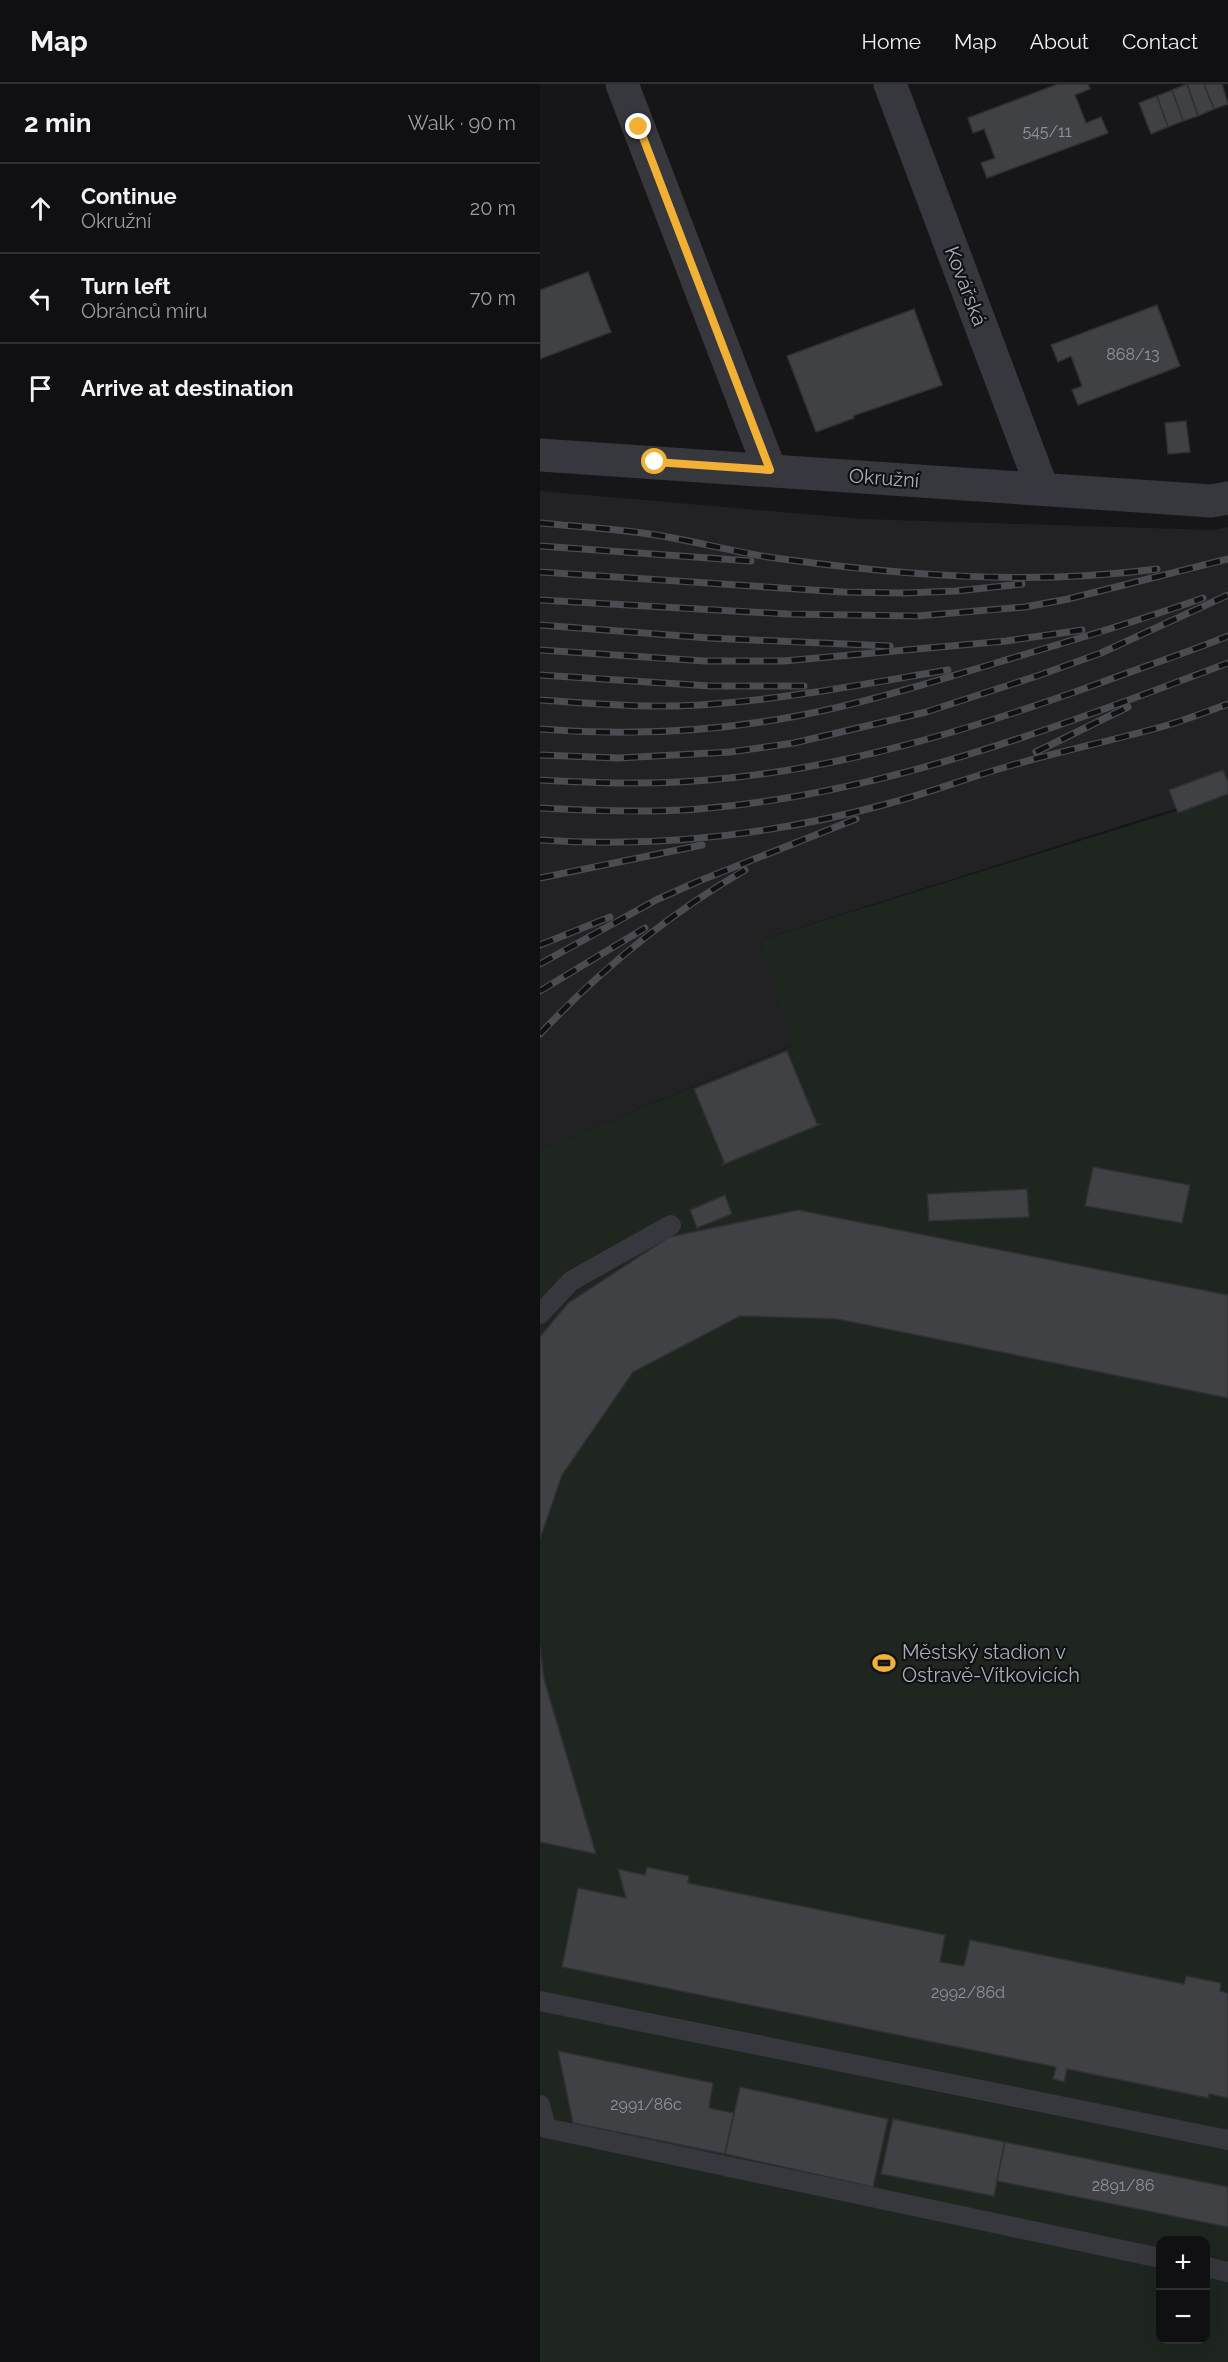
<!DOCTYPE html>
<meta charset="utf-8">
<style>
body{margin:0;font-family:Raleway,sans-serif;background:#1e1e20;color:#f1f3f6}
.controls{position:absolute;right:18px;bottom:18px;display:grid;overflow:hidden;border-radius:12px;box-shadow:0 6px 24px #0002}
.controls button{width:54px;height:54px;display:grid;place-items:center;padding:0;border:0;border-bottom:2px solid #303032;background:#101012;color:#f1f3f6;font:30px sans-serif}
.stop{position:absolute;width:18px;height:18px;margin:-14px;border:4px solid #f2b134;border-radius:50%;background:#fff}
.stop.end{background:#f2b134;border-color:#fff;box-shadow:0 2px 6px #0008}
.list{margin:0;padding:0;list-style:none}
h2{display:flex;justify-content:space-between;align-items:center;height:78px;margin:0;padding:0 24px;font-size:26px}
h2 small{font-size:20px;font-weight:400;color:#9c9d9f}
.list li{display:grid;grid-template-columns:39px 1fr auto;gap:18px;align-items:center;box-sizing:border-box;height:90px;padding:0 24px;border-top:2px solid #303032}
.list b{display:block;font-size:22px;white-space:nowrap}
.list p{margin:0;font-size:20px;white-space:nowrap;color:#9c9d9f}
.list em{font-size:20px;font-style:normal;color:#9c9d9f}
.icon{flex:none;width:33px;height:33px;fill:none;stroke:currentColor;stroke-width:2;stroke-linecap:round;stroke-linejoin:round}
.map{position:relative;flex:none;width:688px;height:2278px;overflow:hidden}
header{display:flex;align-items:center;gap:36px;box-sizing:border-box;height:84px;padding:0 30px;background:#101012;border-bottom:2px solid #303032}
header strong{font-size:28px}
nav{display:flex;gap:33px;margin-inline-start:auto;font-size:21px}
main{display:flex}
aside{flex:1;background:#101012}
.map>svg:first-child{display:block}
.built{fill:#222225}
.green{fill:#1e261f;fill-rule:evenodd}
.building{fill:#404145;stroke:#303034;stroke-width:1.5}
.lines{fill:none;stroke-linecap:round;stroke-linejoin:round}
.lane{stroke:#37383d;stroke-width:20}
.street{stroke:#37383d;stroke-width:33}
.rail-casing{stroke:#4a4c52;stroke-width:7}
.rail{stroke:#111113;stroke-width:4.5;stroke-dasharray:14;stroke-linecap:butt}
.route{stroke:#f2b134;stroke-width:8}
.labels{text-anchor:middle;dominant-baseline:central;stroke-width:4.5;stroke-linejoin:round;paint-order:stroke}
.number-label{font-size:16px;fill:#8e929b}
.street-label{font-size:20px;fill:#a8adb8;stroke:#111113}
.poi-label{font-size:20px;fill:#a8adb8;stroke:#111113;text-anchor:start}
</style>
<header>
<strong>Map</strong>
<nav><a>Home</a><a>Map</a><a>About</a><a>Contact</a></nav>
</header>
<main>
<aside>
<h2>2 min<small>Walk · 90 m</small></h2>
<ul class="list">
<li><svg class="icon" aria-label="ahead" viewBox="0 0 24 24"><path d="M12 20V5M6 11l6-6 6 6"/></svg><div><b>Continue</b><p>Okružní</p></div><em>20 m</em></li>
<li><svg class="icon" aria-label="left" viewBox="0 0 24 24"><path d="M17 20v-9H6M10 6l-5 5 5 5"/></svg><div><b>Turn left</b><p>Obránců míru</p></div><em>70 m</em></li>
<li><svg class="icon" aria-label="arrive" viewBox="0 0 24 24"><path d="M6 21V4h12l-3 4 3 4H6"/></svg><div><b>Arrive at destination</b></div></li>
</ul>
</aside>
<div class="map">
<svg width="688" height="2278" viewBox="0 0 688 2278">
<rect width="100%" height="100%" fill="#161618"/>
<path class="built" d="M 0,407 L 323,435 L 672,446 L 688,443 L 688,708 L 220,856 L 253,961 L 0,1066 Z"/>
<path class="green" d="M 688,711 L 688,2278 L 0,2278 L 0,1066 L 252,962 L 220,856 ZM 620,2156 L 666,2156 L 666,2256 L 620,2256 Z"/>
<g class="building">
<path d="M 518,0 L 548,0 L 550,5 L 535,11 L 546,39 L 561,33 L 568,49 L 447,94 L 441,79 L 455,74 L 444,45 L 433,49 L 428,34 Z"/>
<path d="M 647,0 L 664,0 L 674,25 L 658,32 Z"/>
<path d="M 647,0 L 658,32 L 643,37 L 632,6 Z"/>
<path d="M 664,0 L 682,0 L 688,20 L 674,25 Z"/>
<path d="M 632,6 L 643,37 L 628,43 L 617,12 Z"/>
<path d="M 617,12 L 628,43 L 611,50 L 599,19 Z"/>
<path d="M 48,188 L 71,248 L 0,275 L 0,206 Z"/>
<path d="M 617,221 L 640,282 L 538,321 L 532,306 L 542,302 L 531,272 L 518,278 L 511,261 Z"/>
<path d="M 374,225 L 402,301 L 313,332 L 314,334 L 276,348 L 247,272 Z"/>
<path d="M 646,337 L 650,368 L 628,370 L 625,339 Z"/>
<path d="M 683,686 L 688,698 L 688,710 L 638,729 L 629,706 Z"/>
<path d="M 247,967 L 277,1040 L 281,1040 L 182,1081 L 184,1078 L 154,1005 Z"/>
<path d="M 553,1083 L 650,1101 L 642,1139 L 545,1122 Z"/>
<path d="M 487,1105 L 489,1133 L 389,1137 L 387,1110 Z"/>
<path d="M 185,1111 L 192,1130 L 157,1144 L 150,1126 Z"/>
<path d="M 258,1126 L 688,1211 L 688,1314 L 297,1235 L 200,1232 L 93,1288 L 22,1391 L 0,1455 L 0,1253 L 28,1219 L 129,1153 Z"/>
<path d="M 0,1562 L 4,1595 L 56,1770 L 0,1758 Z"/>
<path d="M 107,1783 L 149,1792 L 148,1799 L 405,1851 L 400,1878 L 424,1882 L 430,1856 L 644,1900 L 646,1892 L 681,1899 L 680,1907 L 688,1909 L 688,2014 L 669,2010 L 668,2014 L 527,1985 L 524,1998 L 513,1995 L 516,1983 L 22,1883 L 38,1804 L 86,1814 L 78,1785 L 105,1791 Z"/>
<path d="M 18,1967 L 173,1999 L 169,2024 L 194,2029 L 185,2070 L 33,2039 Z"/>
<path d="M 200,2003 L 348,2035 L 333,2103 L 185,2070 Z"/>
<path d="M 353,2035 L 465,2058 L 454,2112 L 341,2090 Z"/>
<path d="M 465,2058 L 688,2103 L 688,2143 L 457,2097 Z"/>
</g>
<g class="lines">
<g class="lane">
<path d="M 0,1230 L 31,1197 L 131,1141"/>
<path d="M 0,1917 L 688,2056"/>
<path d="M 0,2021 L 6,2044 L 620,2174"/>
<path d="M 666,2183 L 688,2188"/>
</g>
<g class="street">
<path d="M 82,0 L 230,386"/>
<path d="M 350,0 L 502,404"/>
<path d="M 0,371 L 671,417 L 688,414"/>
</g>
<g class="rail-casing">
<g id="rail">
<path d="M 0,439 C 41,443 82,445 122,452 C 157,458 192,467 228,473 C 356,491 489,502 617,485"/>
<path d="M 0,462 L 211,477"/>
<path d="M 0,488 L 303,508 L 364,509 L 416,507 L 482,500"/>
<path d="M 0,516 L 248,530 L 377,532 L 485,523 L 528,515 L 688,475"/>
<path d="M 0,541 L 169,554 L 350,562"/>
<path d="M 0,566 L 165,577 L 244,577 L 466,557 L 542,546"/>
<path d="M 0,591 L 170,602 L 264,602"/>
<path d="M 0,616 C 58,620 116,625 173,620 C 252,614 330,599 408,586"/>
<path d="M 0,645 C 86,652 172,648 257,632 C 326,619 392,598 459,578 C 527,558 596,538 663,514"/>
<path d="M 496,668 L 588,623"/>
<path d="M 0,671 L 78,674 L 190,668 L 254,659 L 386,628 L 500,591 L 561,569 L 688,511"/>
<path d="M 0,696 C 56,699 112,701 168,696 C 304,685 432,645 560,599 C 603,583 646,569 688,552"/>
<path d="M 0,724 C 53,727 106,729 159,725 C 343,710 518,643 688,579"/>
<path d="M 0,756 C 115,764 231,751 343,721 C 386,710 427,694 469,682 C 521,667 575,656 628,641 C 648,635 668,627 688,620"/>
<path d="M 0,794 L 162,761"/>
<path d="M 0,861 L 70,833"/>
<path d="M 0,880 L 116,816 L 159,797 L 316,735"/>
<path d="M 0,907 L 105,844"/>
<path d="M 0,950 C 61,885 129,830 205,786"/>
</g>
</g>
<use href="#rail" class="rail"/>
</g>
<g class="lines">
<path class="route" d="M 99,43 L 230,386 L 115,378"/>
</g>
<defs>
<g id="stadium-bare" transform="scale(1.8)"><path d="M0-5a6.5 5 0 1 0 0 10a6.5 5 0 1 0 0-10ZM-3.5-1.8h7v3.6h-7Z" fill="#f2b134" stroke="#111113" stroke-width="2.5" paint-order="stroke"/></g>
</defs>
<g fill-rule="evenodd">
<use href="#stadium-bare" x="344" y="1579"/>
</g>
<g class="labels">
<g class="number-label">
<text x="507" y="47">545/11</text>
<text x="593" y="270">868/13</text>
<text x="428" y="1908">2992/86d</text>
<text x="106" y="2020">2991/86c</text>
<text x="583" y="2101">2891/86</text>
</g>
<g class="street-label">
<text transform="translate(426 202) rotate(69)">Kovářská</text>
<text transform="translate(344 394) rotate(4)">Okružní</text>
</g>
<g class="poi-label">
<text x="362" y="1568">Městský stadion v<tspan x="362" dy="23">Ostravě-Vítkovicích</tspan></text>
</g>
</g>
</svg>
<div class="controls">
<button>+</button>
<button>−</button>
</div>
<div class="stop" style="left:115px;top:378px"></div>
<div class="stop end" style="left:99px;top:43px"></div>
</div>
</main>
